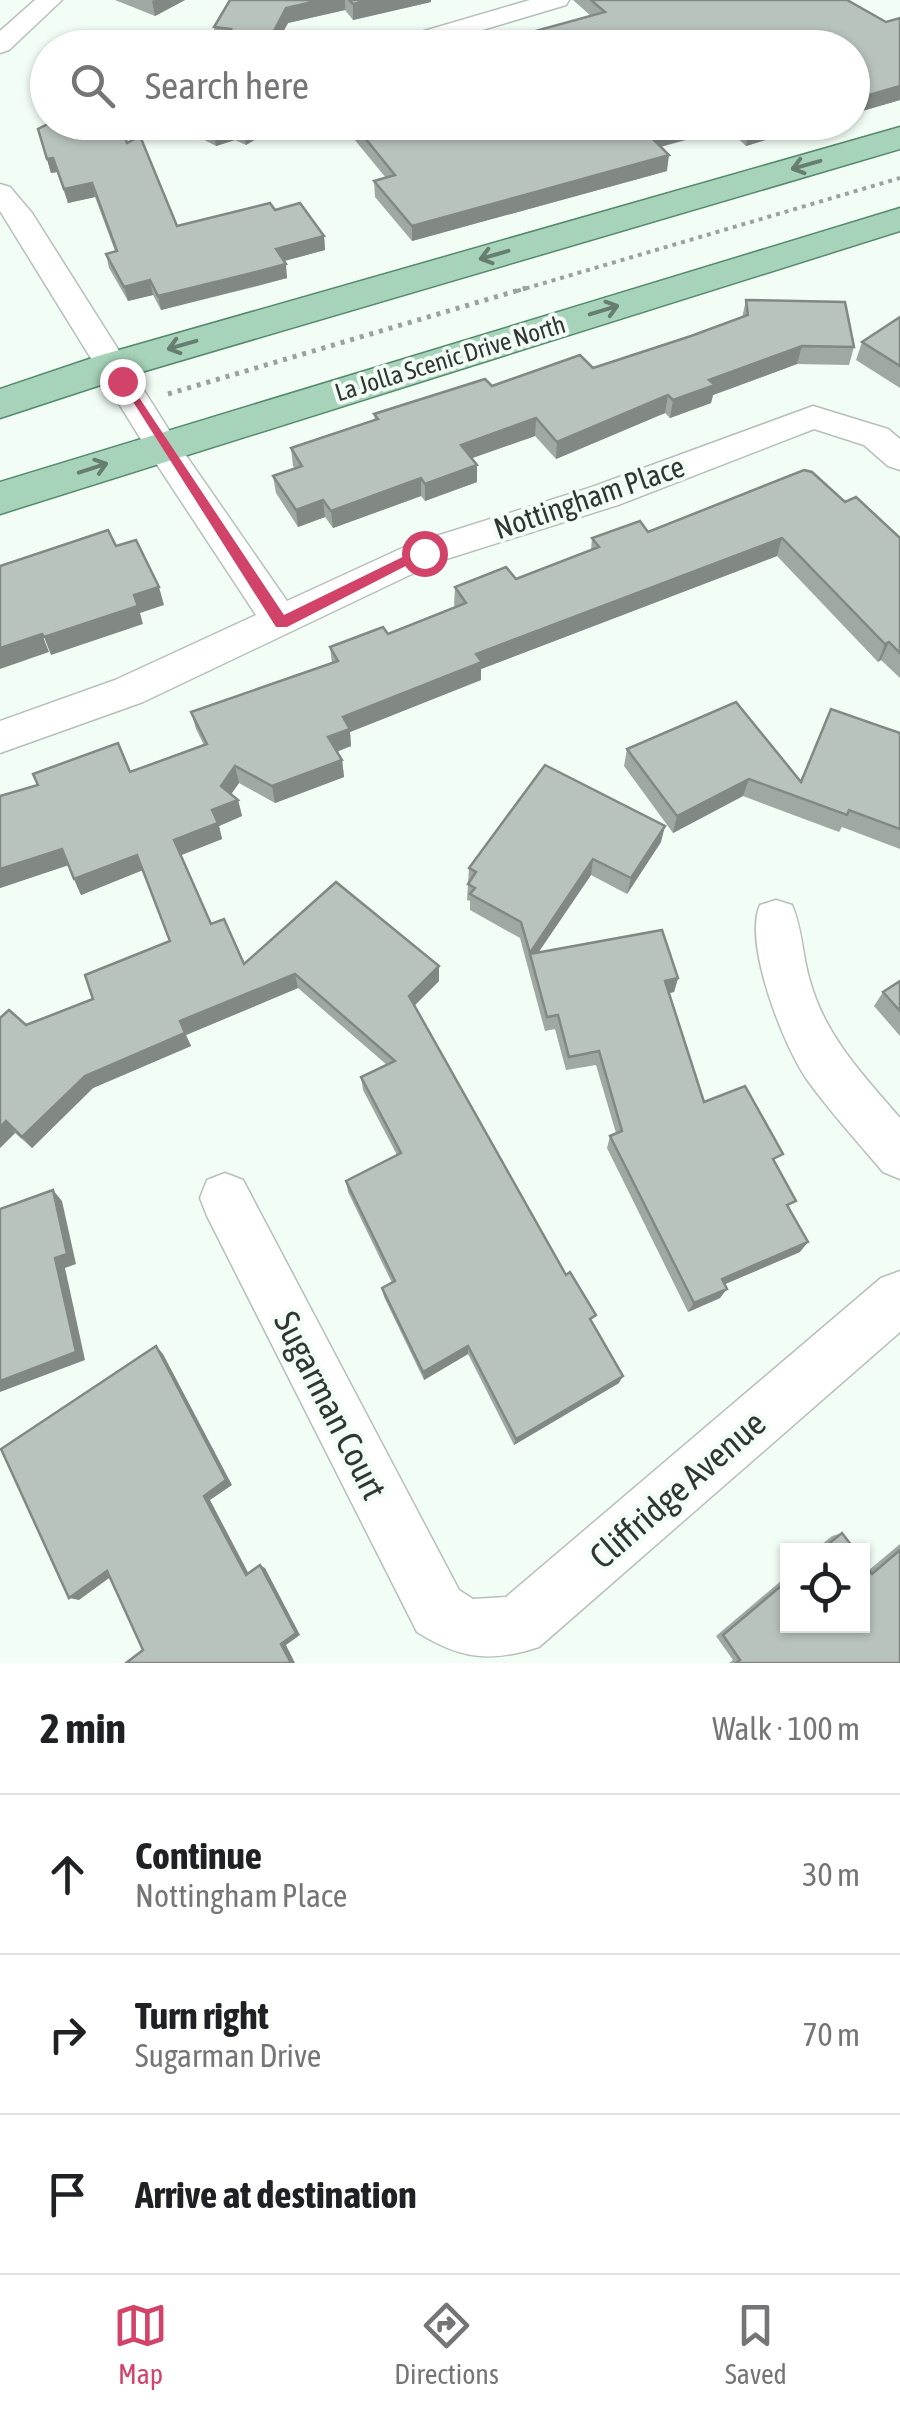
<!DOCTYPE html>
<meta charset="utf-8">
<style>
body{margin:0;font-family:"Asap Condensed",sans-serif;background:#f6f6f6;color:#202124}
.controls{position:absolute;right:30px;bottom:30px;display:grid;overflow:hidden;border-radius:0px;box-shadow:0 2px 8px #0004}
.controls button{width:90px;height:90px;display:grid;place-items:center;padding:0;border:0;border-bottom:2px solid #e0e0e0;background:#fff;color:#202124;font:50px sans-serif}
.stop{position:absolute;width:30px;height:30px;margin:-22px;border:8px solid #d24369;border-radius:50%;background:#fff}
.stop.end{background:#d24369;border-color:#fff;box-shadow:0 2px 10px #0008}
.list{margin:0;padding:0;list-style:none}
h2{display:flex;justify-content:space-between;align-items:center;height:130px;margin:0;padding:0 40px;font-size:42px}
h2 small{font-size:32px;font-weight:400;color:#757577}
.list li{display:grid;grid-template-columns:65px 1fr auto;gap:30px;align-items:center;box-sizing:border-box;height:160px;padding:0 40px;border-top:2px solid #e0e0e0}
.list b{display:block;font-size:38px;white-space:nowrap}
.list p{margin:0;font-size:32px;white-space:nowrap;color:#757577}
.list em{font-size:32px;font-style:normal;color:#757577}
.icon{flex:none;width:55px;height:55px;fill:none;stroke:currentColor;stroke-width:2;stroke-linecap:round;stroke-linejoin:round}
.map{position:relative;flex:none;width:900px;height:1663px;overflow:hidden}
.search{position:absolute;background:#fff;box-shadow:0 2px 8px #0004;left:30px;right:30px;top:30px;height:110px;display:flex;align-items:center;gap:25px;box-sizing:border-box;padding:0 35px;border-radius:55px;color:#757577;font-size:38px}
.sheet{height:610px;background:#fff}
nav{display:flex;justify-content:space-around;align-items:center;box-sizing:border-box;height:140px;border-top:2px solid #e0e0e0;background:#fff;font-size:28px;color:#757577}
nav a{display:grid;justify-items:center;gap:5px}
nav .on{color:#d24369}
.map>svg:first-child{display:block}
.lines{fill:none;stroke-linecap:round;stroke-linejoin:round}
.minor-casing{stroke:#b6c0b9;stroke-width:3}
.major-casing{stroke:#56896c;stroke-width:3}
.path-far1{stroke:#9aa29d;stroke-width:4;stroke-dasharray:4 5;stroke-linecap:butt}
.path{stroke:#9aa29d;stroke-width:5;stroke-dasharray:4 6;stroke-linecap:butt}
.minor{fill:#fff;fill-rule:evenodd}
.major{fill:#a6d3b9;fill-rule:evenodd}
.wall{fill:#9fa8a3}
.shaded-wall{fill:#828884}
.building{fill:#b9c3bd;stroke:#828884;stroke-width:2.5}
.oneway{stroke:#667d6f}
.route{fill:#d24369}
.labels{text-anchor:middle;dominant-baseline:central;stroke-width:8;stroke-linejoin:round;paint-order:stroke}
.far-street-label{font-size:25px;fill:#323633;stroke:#f2fdf6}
.street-label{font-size:30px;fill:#323633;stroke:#f2fdf6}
.near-street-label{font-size:35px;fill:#323633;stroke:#f2fdf6}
</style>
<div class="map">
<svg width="900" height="1663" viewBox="0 0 900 1663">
<rect width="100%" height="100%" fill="#f2fdf6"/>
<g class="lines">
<g class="minor-casing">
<g id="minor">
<path d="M 35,0 L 62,0 L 9,50 L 0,53 L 0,31 Z"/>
<path d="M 530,0 L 569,0 L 566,5 L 422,48 L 379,48 L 383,43 Z"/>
<path d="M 0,184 L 10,187 L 32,213 L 174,438 L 287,601 L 411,544 L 592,487 L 813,406 L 888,429 L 900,439 L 900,470 L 888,466 L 864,445 L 814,429 L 618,505 L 437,562 L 143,702 L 0,753 L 0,721 L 115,680 L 256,615 L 150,454 L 0,211 Z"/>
<path d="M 776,900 L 792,905 C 803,930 802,956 810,981 C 825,1036 864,1076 900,1118 L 900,1179 L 883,1172 C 858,1142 831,1113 808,1081 C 784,1048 743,943 760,905 Z"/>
<path d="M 225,1173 L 243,1180 L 459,1590 L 473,1599 L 506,1597 L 881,1278 L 900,1271 L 900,1332 L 539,1647 C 490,1663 460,1659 417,1632 L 207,1216 L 200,1198 L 207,1180 Z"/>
</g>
</g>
<g class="major-casing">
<g id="major">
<path d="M 900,127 L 900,149 L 128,376 L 0,418 L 0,389 L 98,356 Z"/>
<path d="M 900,208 L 900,231 L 0,514 L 0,482 Z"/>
</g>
</g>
<path class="path-far1" d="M 517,291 L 900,178"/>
<path class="path" d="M 168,394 L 526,288"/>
<use href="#minor" class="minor"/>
<use href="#major" class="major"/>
</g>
<g class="wall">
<path d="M 115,0 L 185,0 L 155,16 Z"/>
<path d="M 230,0 L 431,0 L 431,2 L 353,20 L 345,10 L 288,23 L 274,48 L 229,48 L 228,44 L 216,43 L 214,27 Z"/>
<path d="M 573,0 L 847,0 L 886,22 L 900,18 L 900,100 L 852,114 L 852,48 L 591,16 Z"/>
<path d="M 191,122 L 285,122 L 246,145 L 235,140 L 216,146 L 193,134 Z"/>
<path d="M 340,122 L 824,122 L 746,146 L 731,132 L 722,130 L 661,147 L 667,171 L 412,241 L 375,197 L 374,181 L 386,178 Z"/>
<path d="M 38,129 L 127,143 L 177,226 L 275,210 L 324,236 L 325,250 L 284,261 L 287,278 L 250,288 L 161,310 L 153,295 L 128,301 L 109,268 L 106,254 L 115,251 L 95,197 L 68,203 L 57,172 L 51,173 Z"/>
<path d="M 746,300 L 854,347 L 849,365 L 797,364 L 713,395 L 711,403 L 670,418 L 665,413 L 556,459 L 535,436 L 472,458 L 477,482 L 425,501 L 421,496 L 333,528 L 325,517 L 298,527 L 276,493 L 273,476 L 295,468 L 293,466 L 291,448 L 375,420 L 374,414 L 492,386 L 593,368 L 691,336 L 742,318 Z"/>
<path d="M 900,317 L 900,388 L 856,360 L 862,342 Z"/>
<path d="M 845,502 L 900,538 L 900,678 L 881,660 L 878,662 L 777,556 L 481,669 L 481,680 L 350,732 L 351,746 L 337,752 L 342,760 L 344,777 L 275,803 L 239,783 L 231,794 L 238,800 L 242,816 L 219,826 L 222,839 L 181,855 L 211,924 L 244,964 L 439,981 L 414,1006 L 593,1324 L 619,1383 L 514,1445 L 468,1354 L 424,1380 L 384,1297 L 382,1288 L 392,1283 L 348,1192 L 346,1181 L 397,1155 L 363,1090 L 361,1077 L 387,1065 L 298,988 L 186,1035 L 191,1046 L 93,1088 L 32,1148 L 15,1133 L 0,1148 L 26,1025 L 93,999 L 170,941 L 143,870 L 81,895 L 68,865 L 0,888 L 0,796 L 130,772 L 204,745 L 196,729 L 191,712 L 332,663 L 330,647 L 388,634 L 456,607 L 454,605 L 455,587 L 516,579 L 591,550 L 592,538 L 648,532 Z"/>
<path d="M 900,733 L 900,849 L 842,827 L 839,832 L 743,796 L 673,833 L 624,766 L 627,749 L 801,782 Z"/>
<path d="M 661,842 L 627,894 L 591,875 L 538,952 L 678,978 L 674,992 L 669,993 L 704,1102 L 776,1165 L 790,1209 L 800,1252 L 725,1284 L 720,1298 L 688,1312 L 607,1148 L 610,1136 L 616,1133 L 596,1065 L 566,1070 L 555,1029 L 545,1031 L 520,938 L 470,910 L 470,901 L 467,900 L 469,868 Z"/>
<path d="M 900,981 L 900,1036 L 874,1006 L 883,992 Z"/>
<path d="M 842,1533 L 855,1550 L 815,1550 L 832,1536 Z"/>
<path d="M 900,1544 L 900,1663 L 729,1663 L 733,1660 L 716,1636 L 788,1575 L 788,1626 L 869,1570 Z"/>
</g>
<g class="shaded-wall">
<path d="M 154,0 L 185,0 L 155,16 L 152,1 Z"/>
<path d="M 321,0 L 345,0 L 345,10 L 288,23 L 274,48 L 265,48 L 286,8 Z"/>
<path d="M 373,0 L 431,0 L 431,2 L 353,20 L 353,4 Z"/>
<path d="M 900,86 L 900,100 L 852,114 L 852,100 Z"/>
<path d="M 259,122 L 285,122 L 246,145 L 244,131 Z"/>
<path d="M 695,122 L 723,122 L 722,130 L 647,150 L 649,135 Z"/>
<path d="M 775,122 L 824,122 L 746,146 L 749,130 Z"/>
<path d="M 234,126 L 235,140 L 216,146 L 214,132 Z"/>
<path d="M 669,155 L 667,171 L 412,241 L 412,226 Z"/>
<path d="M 53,158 L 57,172 L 51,173 L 47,159 Z"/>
<path d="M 92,183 L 95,197 L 68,203 L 64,189 Z"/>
<path d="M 324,236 L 325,250 L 277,263 L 276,249 Z"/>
<path d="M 286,264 L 287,278 L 161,310 L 158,296 Z"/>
<path d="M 150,280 L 153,295 L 128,301 L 124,287 Z"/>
<path d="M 802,346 L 797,364 L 713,395 L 711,403 L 670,418 L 673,400 L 709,380 Z"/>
<path d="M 668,395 L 665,413 L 556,459 L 557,442 Z"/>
<path d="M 536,418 L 535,436 L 461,462 L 461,445 Z"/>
<path d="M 477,465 L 477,482 L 425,501 L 425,484 Z"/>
<path d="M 421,478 L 421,496 L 333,528 L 331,511 Z"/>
<path d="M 323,500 L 325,517 L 298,527 L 296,510 Z"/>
<path d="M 782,538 L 777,556 L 481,669 L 481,680 L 350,732 L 351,746 L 330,754 L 328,737 L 343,717 L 476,654 Z"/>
<path d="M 159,587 L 164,605 L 140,613 L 143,624 L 51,655 L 44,637 L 134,595 Z"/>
<path d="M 42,634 L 49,652 L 0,669 L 0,648 Z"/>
<path d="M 889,642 L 881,660 L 878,662 L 885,644 Z"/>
<path d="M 342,760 L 344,777 L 275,803 L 272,786 Z"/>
<path d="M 235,766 L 239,783 L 225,803 L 221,786 Z"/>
<path d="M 749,779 L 743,796 L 673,833 L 677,816 Z"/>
<path d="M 238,800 L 242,816 L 219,826 L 222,839 L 179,856 L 174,840 L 212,810 Z"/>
<path d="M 665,826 L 661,842 L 627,894 L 631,878 Z"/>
<path d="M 62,849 L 69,865 L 0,888 L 0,869 Z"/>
<path d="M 137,855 L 143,870 L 81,895 L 74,879 Z"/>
<path d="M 593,859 L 591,875 L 532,962 L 530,954 L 528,967 L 530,953 Z"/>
<path d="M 439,966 L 439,981 L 410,1010 L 409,996 Z"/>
<path d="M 295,974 L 298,988 L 186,1035 L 180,1021 Z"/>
<path d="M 678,978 L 674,992 L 660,995 L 665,981 Z"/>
<path d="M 185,1033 L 191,1046 L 93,1088 L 32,1148 L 22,1137 L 85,1076 Z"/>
<path d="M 6,1121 L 15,1133 L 0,1148 L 0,1127 Z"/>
<path d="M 53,1190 L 62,1201 L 76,1264 L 65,1268 L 85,1360 L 0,1392 L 0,1381 L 55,1258 Z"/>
<path d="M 808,1242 L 800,1252 L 716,1288 L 722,1279 Z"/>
<path d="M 727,1289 L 720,1298 L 688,1312 L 694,1303 Z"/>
<path d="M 156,1346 L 163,1354 L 232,1485 L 210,1500 L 251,1578 L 246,1575 L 204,1496 Z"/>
<path d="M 468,1346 L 468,1354 L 424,1380 L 423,1372 Z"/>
<path d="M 623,1376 L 619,1383 L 514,1445 L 516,1439 Z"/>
<path d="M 260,1565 L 265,1568 L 300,1635 L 286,1645 L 295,1663 L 291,1663 L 281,1644 Z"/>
<path d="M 107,1571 L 116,1573 L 79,1600 L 69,1598 Z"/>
</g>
<g class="building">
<path d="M 230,0 L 321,0 L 286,8 L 265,48 L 255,48 L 227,35 L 231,29 L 214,27 Z"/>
<path d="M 349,0 L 372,0 L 353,4 Z"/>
<path d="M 591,0 L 847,0 L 886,22 L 900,18 L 900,86 L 852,100 L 852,48 L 473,48 L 605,12 Z"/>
<path d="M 52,122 L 119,122 L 127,143 L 140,136 L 177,226 L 270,203 L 275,210 L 300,203 L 324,236 L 276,249 L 286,264 L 248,274 L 158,296 L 150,280 L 124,287 L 106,254 L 117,251 L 92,183 L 64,189 L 53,158 L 47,159 L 38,129 Z"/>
<path d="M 195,122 L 259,122 L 244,131 L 234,126 L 214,132 Z"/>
<path d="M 352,122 L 695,122 L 649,135 L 669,155 L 412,226 L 374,181 L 395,175 Z"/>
<path d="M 740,122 L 775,122 L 749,130 Z"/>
<path d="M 746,300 L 845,302 L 854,347 L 802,346 L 709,380 L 715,385 L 673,400 L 668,395 L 557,442 L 536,418 L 461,445 L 477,465 L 425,484 L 421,478 L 331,511 L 323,500 L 296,510 L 273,476 L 302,466 L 291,448 L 378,419 L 374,414 L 485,379 L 492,386 L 580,355 L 593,368 L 691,336 L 748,315 Z"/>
<path d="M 900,317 L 900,366 L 862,342 Z"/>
<path d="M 804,470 L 812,472 L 845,502 L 856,497 L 900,538 L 900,653 L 889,642 L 885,644 L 782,538 L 476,654 L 482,662 L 343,717 L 350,729 L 328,737 L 342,760 L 272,786 L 235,766 L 221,786 L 238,800 L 212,810 L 218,823 L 174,840 L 211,924 L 224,919 L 244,964 L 336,882 L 439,966 L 409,996 L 566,1275 L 570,1272 L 596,1315 L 590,1319 L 623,1376 L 516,1439 L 468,1346 L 423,1372 L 382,1288 L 395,1281 L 346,1181 L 401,1153 L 361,1077 L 395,1061 L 295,974 L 180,1021 L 185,1033 L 85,1076 L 22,1137 L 6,1121 L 0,1127 L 0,1018 L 9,1010 L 26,1025 L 93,999 L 85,975 L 170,941 L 137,855 L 74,879 L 62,849 L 0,869 L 0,796 L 38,785 L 33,774 L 118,743 L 130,772 L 207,744 L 191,712 L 338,661 L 330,647 L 383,627 L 388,634 L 466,603 L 455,587 L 506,567 L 516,579 L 599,547 L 592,538 L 640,521 L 648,532 Z"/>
<path d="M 108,530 L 116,546 L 136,540 L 159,587 L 134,595 L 138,606 L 44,637 L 42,634 L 0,648 L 0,566 Z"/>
<path d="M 736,702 L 801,782 L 831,709 L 900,733 L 900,829 L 849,810 L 847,815 L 749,779 L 677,816 L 627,749 Z"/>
<path d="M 545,765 L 665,826 L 631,878 L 593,859 L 530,953 L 521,922 L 470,894 L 475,888 L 468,884 L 476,872 L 469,868 Z"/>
<path d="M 662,930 L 678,978 L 665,981 L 704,1102 L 745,1086 L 783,1154 L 773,1159 L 796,1201 L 787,1205 L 808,1242 L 722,1279 L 727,1289 L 694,1303 L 610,1136 L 622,1131 L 599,1051 L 569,1057 L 558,1015 L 547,1017 L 530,954 Z"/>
<path d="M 900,981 L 900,1011 L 883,992 Z"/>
<path d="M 53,1190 L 67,1254 L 55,1258 L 76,1352 L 0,1381 L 0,1209 Z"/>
<path d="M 156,1346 L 226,1480 L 204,1496 L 246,1575 L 260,1565 L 296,1633 L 281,1644 L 291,1663 L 126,1663 L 143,1650 L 107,1571 L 69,1598 L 1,1449 Z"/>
<path d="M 842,1533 L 855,1550 L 821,1550 Z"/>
<path d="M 900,1550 L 900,1663 L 736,1663 L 740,1660 L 723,1635 L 788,1580 L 788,1626 L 862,1626 L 862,1560 L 872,1574 Z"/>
</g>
<defs><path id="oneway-shaft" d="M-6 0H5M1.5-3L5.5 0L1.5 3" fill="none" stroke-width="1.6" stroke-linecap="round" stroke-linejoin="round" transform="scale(2.5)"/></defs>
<g class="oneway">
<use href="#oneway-shaft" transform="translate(806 165) rotate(164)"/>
<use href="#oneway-shaft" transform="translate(494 255) rotate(164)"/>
<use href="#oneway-shaft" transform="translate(604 310) rotate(-17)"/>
<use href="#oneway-shaft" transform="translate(182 345) rotate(164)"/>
<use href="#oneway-shaft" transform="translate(93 468) rotate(-18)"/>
</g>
<path class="route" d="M 118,378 L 126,378 L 284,615 L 419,549 L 431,553 L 287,627 L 276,627 Z"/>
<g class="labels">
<g class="far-street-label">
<text transform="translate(450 358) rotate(-17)">La Jolla Scenic Drive North</text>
</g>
<g class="street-label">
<text transform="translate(589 497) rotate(-19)">Nottingham Place</text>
</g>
<g class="near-street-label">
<text transform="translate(331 1405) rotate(63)">Sugarman Court</text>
<text transform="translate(677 1489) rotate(-41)">Cliffridge Avenue</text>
</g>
</g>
</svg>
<div class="controls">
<button><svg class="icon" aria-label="locate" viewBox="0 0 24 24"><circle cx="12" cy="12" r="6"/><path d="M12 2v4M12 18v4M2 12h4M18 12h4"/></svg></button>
</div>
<div class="stop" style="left:424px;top:553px"></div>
<div class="stop end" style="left:122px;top:381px"></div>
<div class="search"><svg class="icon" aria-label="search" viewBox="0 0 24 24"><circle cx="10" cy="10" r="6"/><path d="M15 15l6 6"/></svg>Search here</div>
</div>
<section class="sheet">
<h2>2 min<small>Walk · 100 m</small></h2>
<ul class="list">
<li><svg class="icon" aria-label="ahead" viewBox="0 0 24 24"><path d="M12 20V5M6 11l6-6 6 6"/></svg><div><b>Continue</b><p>Nottingham Place</p></div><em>30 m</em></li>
<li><svg class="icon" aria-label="right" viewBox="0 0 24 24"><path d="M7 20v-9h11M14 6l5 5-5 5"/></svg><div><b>Turn right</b><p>Sugarman Drive</p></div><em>70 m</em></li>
<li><svg class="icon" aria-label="arrive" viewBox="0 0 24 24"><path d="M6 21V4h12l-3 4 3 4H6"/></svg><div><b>Arrive at destination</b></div></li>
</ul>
</section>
<nav>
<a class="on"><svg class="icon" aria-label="map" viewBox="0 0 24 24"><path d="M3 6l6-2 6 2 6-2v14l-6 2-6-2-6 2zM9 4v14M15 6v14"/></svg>Map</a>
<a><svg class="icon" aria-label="directions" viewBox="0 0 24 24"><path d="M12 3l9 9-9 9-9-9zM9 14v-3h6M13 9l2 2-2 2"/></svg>Directions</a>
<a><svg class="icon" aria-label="saved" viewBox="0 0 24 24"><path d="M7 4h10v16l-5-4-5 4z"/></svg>Saved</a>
</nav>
